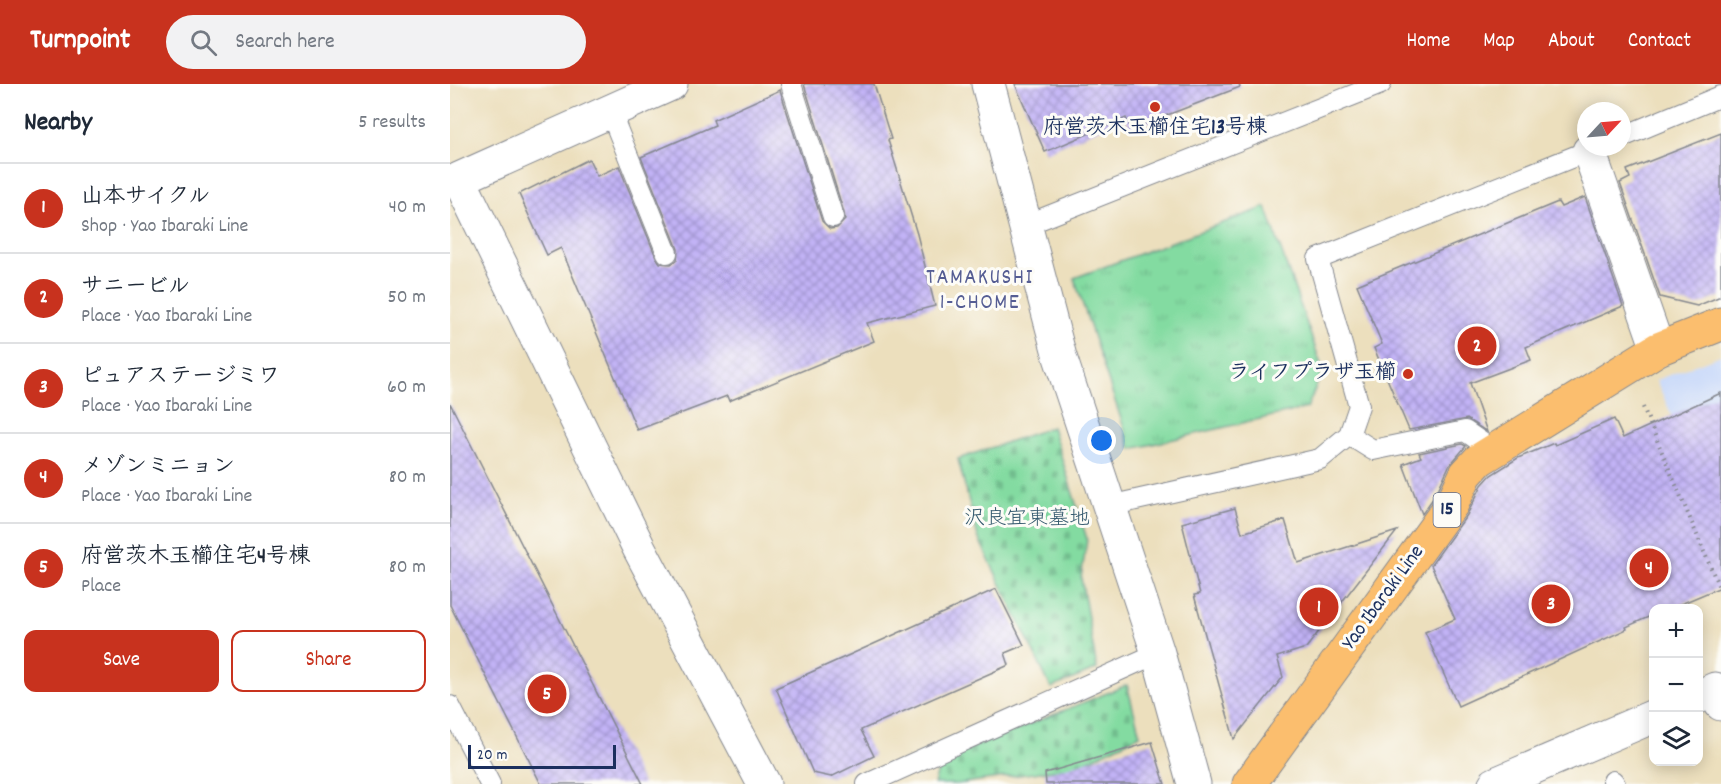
<!DOCTYPE html>
<meta charset="utf-8">
<style>
body{margin:0;font-family:Dekko,"Klee One",sans-serif;background:#f2f2f3;color:#1f2937}
.controls{position:absolute;right:18px;bottom:18px;display:grid;overflow:hidden;border-radius:12px;box-shadow:0 3px 15px #0003}
.controls button{width:54px;height:54px;display:grid;place-items:center;padding:0;border:0;border-bottom:2px solid #e0e1e3;background:#fff;color:#1f2937;font:30px sans-serif}
.compass{position:absolute;left:1127px;top:18px;width:54px;height:54px;border-radius:50%;background:#fff;box-shadow:0 3px 15px #0003;rotate:64deg}
.scale{position:absolute;left:18px;bottom:15px;width:148px;box-sizing:border-box;padding-left:6px;border:3px solid #1b2f5e;border-top:0;font-size:16px;line-height:21px;white-space:nowrap;color:#1b2f5e;-webkit-text-stroke:4px #fdfcf7;paint-order:stroke}
.you{position:absolute;left:652px;top:357px;width:21px;height:21px;margin:-15px;border:4px solid #fff;border-radius:50%;background:#1a73e8;box-shadow:0 0 0 9px #1a73e833}
.badge{display:grid;place-items:center;width:39px;height:39px;border-radius:50%;background:#c8321e;color:#fff;font-size:20px;font-weight:700}
.pin{position:absolute;translate:-50% -50%;border:3px solid #fff;box-shadow:0 2px 6px #0006}
.list{margin:0;padding:0;list-style:none}
h2{display:flex;justify-content:space-between;align-items:center;height:78px;margin:0;padding:0 24px;font-size:26px}
h2 small{font-size:20px;font-weight:400;color:#747a83}
.list li{display:grid;grid-template-columns:39px 1fr auto;gap:18px;align-items:center;box-sizing:border-box;height:90px;padding:0 24px;border-top:2px solid #e0e1e3}
.list b{display:block;font-size:22px;white-space:nowrap}
.list p{margin:0;font-size:20px;white-space:nowrap;color:#747a83}
.list em{font-size:20px;font-style:normal;color:#747a83}
.actions{display:flex;gap:12px;padding:18px 24px}
.actions a{flex:1;padding:14px 0;border:2px solid #c8321e;border-radius:12px;text-align:center;font-size:21px;color:#c8321e}
.actions .main{background:#c8321e;color:#fff}
.icon{flex:none;width:33px;height:33px;fill:none;stroke:currentColor;stroke-width:2;stroke-linecap:round;stroke-linejoin:round}
.map{position:relative;flex:none;width:1271px;height:700px;overflow:hidden}
header{display:flex;align-items:center;gap:36px;box-sizing:border-box;height:84px;padding:0 30px;background:#c8321e;color:#fff}
header strong{font-size:28px}
nav{display:flex;gap:33px;margin-inline-start:auto;font-size:21px}
.search{width:420px;height:54px;background:#f2f2f3;display:flex;align-items:center;gap:15px;box-sizing:border-box;padding:0 21px;border-radius:33px;color:#747a83;font-size:22px}
main{display:flex}
aside{flex:1;background:#fff}
.map>svg:first-child{display:block}
.built{fill:#ccdbf9}
.grass{fill:url(#grass-tufts);stroke:#4f8580;stroke-width:1.5}
.cemetery{fill:url(#cemetery-stones);stroke:#4f8580;stroke-width:1.5}
.building{fill:url(#building-cross-hatch)}
.lines{fill:none;stroke-linecap:round;stroke-linejoin:round}
.lane-casing{stroke:#84878e;stroke-width:22}
.street-casing{stroke:#84878e;stroke-width:35}
.primary-casing{stroke:#84878e;stroke-width:35}
.path{stroke:#84878e;stroke-width:4;stroke-dasharray:1.5 4.5;stroke-linecap:butt}
.lane{stroke:#fff;stroke-width:20}
.street{stroke:#fff;stroke-width:33}
.primary{stroke:#fbbe6e;stroke-width:33}
.poi-dot{fill:#c8321e;stroke:#fdfcf7;stroke-width:2}
.labels{text-anchor:middle;dominant-baseline:central;stroke-width:6;stroke-linejoin:round;paint-order:stroke}
.shield{fill:#fdfcf7;stroke:#5f6c8c;stroke-width:1.5}
.shield-label{font-size:20px;font-weight:bold;fill:#1b2f5e}
.poi-label{font-size:21px;font-weight:bold;fill:#1b2f5e;stroke:#fdfcf7}
.park-label{font-size:21px;fill:#355a6f;stroke:#fdfcf7}
.street-label{font-size:21px;fill:#1b2f5e;stroke:#fdfcf7}
.neighbourhood-label{font-size:22px;letter-spacing:1.5px;fill:#555d93;stroke:#fdfcf7}
</style>
<header>
<strong>Turnpoint</strong>
<div class="search"><svg class="icon" aria-label="search" viewBox="0 0 24 24"><circle cx="10" cy="10" r="6"/><path d="M15 15l6 6"/></svg>Search here</div>
<nav><a>Home</a><a>Map</a><a>About</a><a>Contact</a></nav>
</header>
<main>
<aside>
<h2>Nearby<small>5 results</small></h2>
<ul class="list">
<li><span class="badge">1</span><div><b>山本サイクル</b><p>Shop · Yao Ibaraki Line</p></div><em>40 m</em></li>
<li><span class="badge">2</span><div><b>サニービル</b><p>Place · Yao Ibaraki Line</p></div><em>50 m</em></li>
<li><span class="badge">3</span><div><b>ピュアステージミワ</b><p>Place · Yao Ibaraki Line</p></div><em>60 m</em></li>
<li><span class="badge">4</span><div><b>メゾンミニョン</b><p>Place · Yao Ibaraki Line</p></div><em>80 m</em></li>
<li><span class="badge">5</span><div><b>府営茨木玉櫛住宅4号棟</b><p>Place</p></div><em>80 m</em></li>
</ul>
<div class="actions"><a class="main">Save</a><a>Share</a></div>
</aside>
<div class="map">
<svg width="1271" height="700" viewBox="0 0 1271 700">
<defs>
<pattern id="grass-tufts" width="24" height="20" patternUnits="userSpaceOnUse" patternTransform="scale(1.5)"><rect width="24" height="20" fill="#83dba1"/><path d="M3 7l-1-3M5 7V3M7 7l1-3M15 17l-1-3M17 17v-4M19 17l1-3" fill="none" stroke="#71bc8d"/></pattern>
<pattern id="cemetery-stones" width="16" height="16" patternUnits="userSpaceOnUse" patternTransform="scale(1.5)"><rect width="16" height="16" fill="#83dba1"/><path d="M2 7V4a2 2 0 0 1 4 0v3zM10 15v-3a2 2 0 0 1 4 0v3z" fill="#71bc8d"/></pattern>
<pattern id="building-cross-hatch" width="8" height="8" patternUnits="userSpaceOnUse" patternTransform="scale(1.5)"><rect width="8" height="8" fill="#c2b3f6"/><path d="M0 0l8 8M0 8l8-8" fill="none" stroke="#9d92ca"/></pattern>
</defs>
<rect width="100%" height="100%" fill="#fdfcf7"/>
<filter id="ink" filterUnits="userSpaceOnUse"><feTurbulence type="fractalNoise" baseFrequency=".0167" numOctaves="2"/><feDisplacementMap in="SourceGraphic" scale="12" xChannelSelector="R" yChannelSelector="G"/><feConvolveMatrix kernelMatrix="1 2 1 2 8 2 1 2 1" color-interpolation-filters="sRGB"/></filter>
<filter id="wash" filterUnits="userSpaceOnUse"><feTurbulence type="fractalNoise" baseFrequency=".008" numOctaves="4" result="noise"/><feDisplacementMap in="SourceGraphic" scale="24" xChannelSelector="R" yChannelSelector="G"/><feGaussianBlur stdDeviation="1.35" result="paint"/><feColorMatrix in="noise" values="0 0 0 0 0 0 0 0 0 0 0 0 0 0 0 0 0 1.4 0 .05"/><feComposite in="paint" operator="in"/></filter>
<g filter="url(#wash)">
<rect width="100%" height="100%" fill="#ecdfbd"/>
<path class="built" d="M 1271,271 L 1271,443 L 1206,296 Z"/>
<path class="grass" d="M 816,123 L 873,286 L 857,324 L 681,365 L 624,194 Z"/>
<g class="cemetery">
<path d="M 602,343 L 637,455 L 631,494 L 647,585 L 601,604 L 528,453 L 508,375 Z"/>
<path d="M 677,601 L 690,651 L 625,683 L 507,700 L 484,700 L 491,676 Z"/>
</g>
<g id="blocks">
<g class="building">
<path d="M 354,0 L 424,0 L 441,55 L 438,56 L 467,150 L 485,222 L 417,239 L 424,257 L 279,317 L 277,312 L 187,346 L 111,164 L 97,171 L 69,110 L 139,75 L 147,92 L 169,82 L 206,173 L 210,179 L 221,180 L 227,176 L 228,165 L 191,73 L 265,41 L 263,36 L 330,6 L 372,137 L 380,145 L 387,144 L 395,136 L 394,129 Z"/>
<path d="M 565,0 L 789,0 L 790,3 L 681,45 L 676,34 L 595,68 Z"/>
<path d="M 1271,49 L 1271,212 L 1247,222 L 1210,213 L 1170,99 L 1180,94 L 1177,86 Z"/>
<path d="M 1135,113 L 1173,222 L 1076,263 L 1081,276 L 1020,299 L 1037,348 L 1017,335 L 959,346 L 924,264 L 932,260 L 907,201 L 1108,118 L 1111,123 Z"/>
<path d="M 1271,309 L 1271,503 L 1219,525 L 1203,525 L 1203,531 L 1176,543 L 1177,545 L 1008,622 L 975,548 L 1005,535 L 981,481 L 1017,431 L 1032,401 L 1041,391 L 1068,374 L 1104,359 L 1105,361 L 1164,335 L 1173,354 Z"/>
<path d="M 0,319 L 193,700 L 91,700 L 0,521 Z"/>
<path d="M 1012,360 L 1016,362 L 999,382 L 986,410 L 972,430 L 953,380 L 971,373 L 969,369 Z"/>
<path d="M 785,424 L 792,449 L 835,436 L 848,479 L 947,447 L 856,564 L 827,573 L 833,593 L 784,655 L 744,511 L 750,510 L 732,439 Z"/>
<path d="M 546,505 L 574,561 L 555,569 L 559,581 L 411,646 L 424,672 L 381,693 L 363,689 L 326,604 Z"/>
<path d="M 702,658 L 715,700 L 596,700 L 595,689 Z"/>
</g>
</g>
</g>
<g filter="url(#ink)">
<use href="#blocks" fill-opacity="0" stroke="#84878e" stroke-width="1.5"/>
<g class="lines">
<g class="lane-casing">
<g id="lane">
<path d="M 341,0 L 383,133"/>
<path d="M 160,27 L 217,169"/>
<path d="M 1172,53 L 1271,12"/>
<path d="M 576,141 L 931,0"/>
<path d="M 899,351 L 923,366 L 1015,347 L 1044,367"/>
<path d="M 659,422 L 870,375 L 899,351 L 909,322 L 868,175 L 1148,63"/>
<path d="M 0,622 L 40,700"/>
<path d="M 1163,697 L 1165,700"/>
<path d="M 417,700 L 708,569"/>
</g>
</g>
<g class="street-casing">
<g id="street">
<path d="M 221,0 L 9,95 L 189,464 L 314,700"/>
<path d="M 538,0 L 610,273 L 708,569 L 744,700"/>
<path d="M 1139,67 L 1208,265"/>
<path d="M 1248,613 L 1265,605 L 1271,620"/>
<path d="M 1045,700 L 1204,632"/>
</g>
</g>
<g class="primary-casing">
<path id="primary" d="M 799,700 L 1002,420 L 1016,390 L 1029,376 L 1208,265 L 1271,240"/>
</g>
<path class="path" d="M 1193,323 L 1271,508"/>
<use href="#lane" class="lane"/>
<use href="#street" class="street"/>
<use href="#primary" class="primary"/>
</g>
</g>
<g class="poi-dot">
<circle cx="705" cy="23" r="6"/>
<circle cx="958" cy="290" r="6"/>
</g>
<g class="labels">
<rect class="shield" x="983.5" y="409" width="27" height="34" rx="4.5"/>
<g class="shield-label">
<text x="997" y="426">15</text>
</g>
<g class="poi-label">
<text x="705" y="45">府営茨木玉櫛住宅13号棟</text>
<text x="946" y="290" text-anchor="end">ライフプラザ玉櫛</text>
</g>
<g class="park-label">
<text x="577" y="436">沢良宜東墓地</text>
</g>
<g class="street-label">
<text transform="translate(934 514) rotate(-54)">Yao Ibaraki Line</text>
</g>
<g class="neighbourhood-label">
<text x="530" y="194">TAMAKUSHI<tspan x="530" dy="25">1-CHOME</tspan></text>
</g>
</g>
</svg>
<div class="controls">
<button>+</button>
<button>−</button>
<button><svg class="icon" aria-label="layers" viewBox="0 0 24 24"><path d="M12 4l9 5-9 5-9-5zM3 14l9 5 9-5"/></svg></button>
</div>
<svg class="compass" viewBox="-18 -18 36 36"><path d="M0-13l5 13h-10z" fill="#e53935"/><path d="M0 13l5-13h-10z" fill="#747a83"/></svg>
<div class="scale">20 m</div>
<div class="you"></div>
<div class="pin badge" style="left:869px;top:523px">1</div>
<div class="pin badge" style="left:1027px;top:262px">2</div>
<div class="pin badge" style="left:1101px;top:520px">3</div>
<div class="pin badge" style="left:1199px;top:484px">4</div>
<div class="pin badge" style="left:97px;top:610px">5</div>
</div>
</main>
